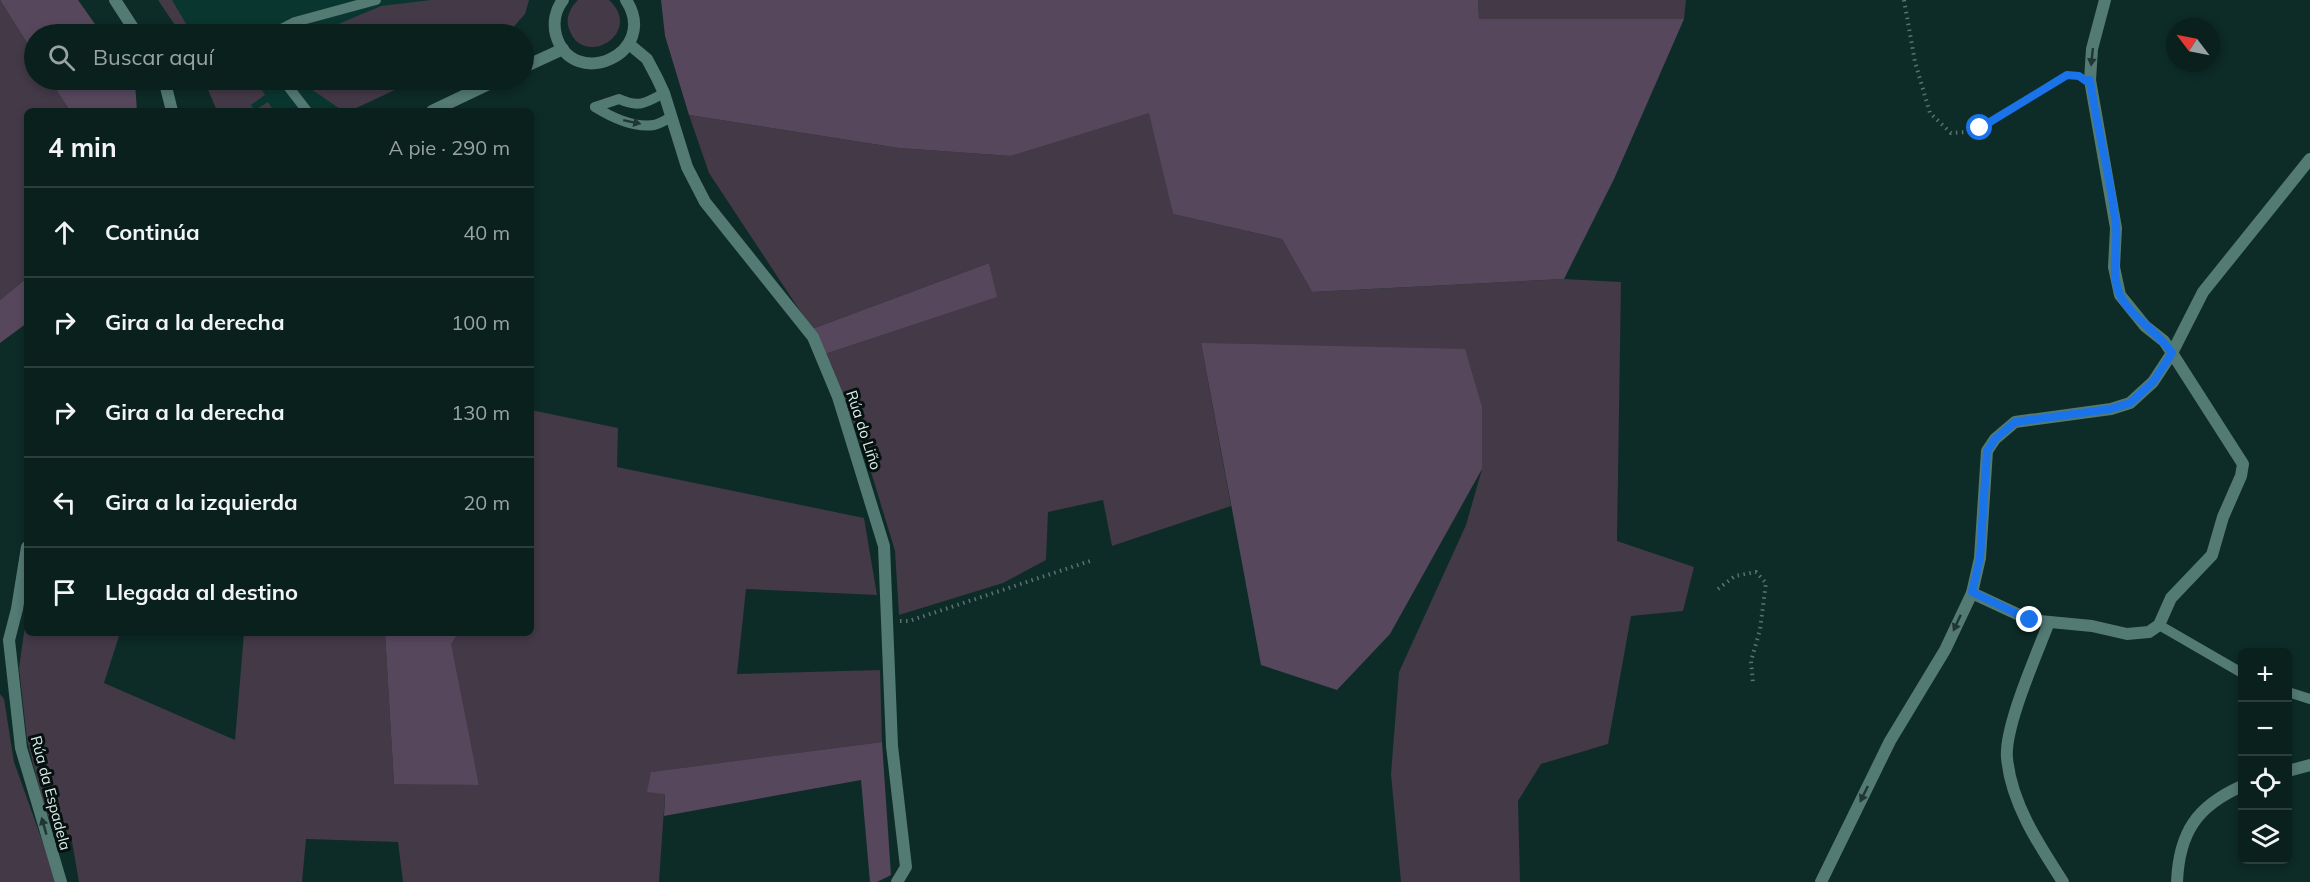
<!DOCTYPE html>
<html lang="es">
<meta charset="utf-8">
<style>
body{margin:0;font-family:Mulish,sans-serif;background:#182d2a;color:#f1f3f6}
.controls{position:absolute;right:18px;bottom:18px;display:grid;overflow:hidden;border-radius:9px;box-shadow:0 3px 9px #0003}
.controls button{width:54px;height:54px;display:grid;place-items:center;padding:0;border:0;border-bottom:2px solid #2a3e3b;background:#0a201d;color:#f1f3f6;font:30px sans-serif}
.compass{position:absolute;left:2166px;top:18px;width:54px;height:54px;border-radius:50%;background:#0a201d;box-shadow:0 3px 9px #0003;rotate:302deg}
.stop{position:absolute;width:18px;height:18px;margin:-14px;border:4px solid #1a73e8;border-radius:50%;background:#fff}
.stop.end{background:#1a73e8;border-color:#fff;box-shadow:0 2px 6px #0008}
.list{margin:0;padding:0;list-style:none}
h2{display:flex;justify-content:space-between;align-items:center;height:78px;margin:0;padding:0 24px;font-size:26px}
h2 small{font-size:20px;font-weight:400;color:#99a3a4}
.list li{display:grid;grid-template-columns:39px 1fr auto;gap:18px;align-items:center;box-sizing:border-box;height:90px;padding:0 24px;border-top:2px solid #2a3e3b}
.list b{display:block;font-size:22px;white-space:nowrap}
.list em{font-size:20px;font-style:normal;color:#99a3a4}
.icon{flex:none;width:33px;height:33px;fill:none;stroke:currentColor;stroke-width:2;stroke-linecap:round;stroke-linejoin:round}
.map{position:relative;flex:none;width:2310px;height:882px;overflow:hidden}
.search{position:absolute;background:#0a201d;box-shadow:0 3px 9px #0003;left:24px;top:24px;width:510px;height:66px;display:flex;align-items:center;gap:15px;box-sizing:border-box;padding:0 21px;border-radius:33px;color:#99a3a4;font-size:22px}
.panel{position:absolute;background:#0a201d;box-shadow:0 3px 9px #0003;left:24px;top:108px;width:510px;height:528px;border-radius:9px}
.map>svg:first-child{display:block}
.built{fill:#0a3630}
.green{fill:#433947}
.forest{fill:#57475d}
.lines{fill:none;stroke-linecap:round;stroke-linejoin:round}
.path{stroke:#5a736f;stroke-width:4;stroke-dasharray:1.5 4.5;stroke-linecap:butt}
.service{stroke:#537a73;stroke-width:10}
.minor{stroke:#537a73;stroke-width:12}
.tertiary{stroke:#537a73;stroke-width:12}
.oneway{fill:#203632}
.route{stroke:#1a73e8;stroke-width:8}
.labels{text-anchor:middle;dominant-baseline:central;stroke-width:6;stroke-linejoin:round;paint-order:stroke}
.street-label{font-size:15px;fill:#dcece9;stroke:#05110f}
</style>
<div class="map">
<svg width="2310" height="882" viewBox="0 0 2310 882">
<rect width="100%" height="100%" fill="#0d2b27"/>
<g class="built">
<path d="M 158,0 L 529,0 L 525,14 L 507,34 L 181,34 Z"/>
<path d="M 204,80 L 416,80 L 350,111 L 217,111 Z"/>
</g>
<g class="green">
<path d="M 0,0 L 34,54 L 34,80 L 50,80 L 70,111 L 27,111 L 27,278 L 0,300 Z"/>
<path d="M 158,0 L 172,0 L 192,34 L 181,34 Z"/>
<path d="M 431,0 L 529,0 L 525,14 L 507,34 L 315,34 L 381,6 Z"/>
<path d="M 578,0 L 609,0 C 645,33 583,70 569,29 C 565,18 570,8 578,0 Z"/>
<path d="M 1478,0 L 1686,0 L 1684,19 L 1479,19 Z"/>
<path d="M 204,80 L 256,80 L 265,95 L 251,105 L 255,110 L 268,102 L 274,111 L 217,111 Z"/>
<path d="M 298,80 L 416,80 L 350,111 L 343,111 Z"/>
<path d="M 1150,112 L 1173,214 L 1282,239 L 1312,292 L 1564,279 L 1621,282 L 1617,541 L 1694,567 L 1683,611 L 1631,616 L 1608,744 L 1541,764 L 1518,801 L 1520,882 L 1401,882 L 1391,774 L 1399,672 L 1466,525 L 1482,469 L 1201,343 L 1231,506 L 1112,546 L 1103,500 L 1048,512 L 1046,560 L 1003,583 L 899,615 L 895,551 L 865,452 L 825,354 L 996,297 L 989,263 L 812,329 L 709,173 L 689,115 L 899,148 L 1011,156 Z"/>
<path d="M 531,410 L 618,428 L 617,467 L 864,518 L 877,595 L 746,589 L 737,674 L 880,670 L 882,742 L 652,772 L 665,794 L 659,882 L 403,882 L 398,842 L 306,839 L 302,882 L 79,882 L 71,836 L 54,830 L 44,807 L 27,740 L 19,668 L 27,612 L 27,633 L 120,633 L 104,683 L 235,740 L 244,633 L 385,633 L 394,783 L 479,785 L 450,644 L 458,633 L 531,633 Z"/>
<path d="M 0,694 L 4,699 L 14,762 L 57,882 L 0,882 Z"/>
</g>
<g class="forest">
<path d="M 0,0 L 78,0 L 102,34 L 34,34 L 34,54 Z"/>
<path d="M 661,0 L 1478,0 L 1479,19 L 1684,19 L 1614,179 L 1564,279 L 1312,292 L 1282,239 L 1173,214 L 1149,113 L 1011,156 L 899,148 L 689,115 L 665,36 Z"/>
<path d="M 50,80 L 133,80 L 135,83 L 137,111 L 70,111 Z"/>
<path d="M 989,263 L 997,297 L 825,354 L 812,329 Z"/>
<path d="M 27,278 L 27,323 L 0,343 L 0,300 Z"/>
<path d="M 1201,343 L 1465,349 L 1482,407 L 1482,469 L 1390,634 L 1337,690 L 1261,665 Z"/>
<path d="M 385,633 L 458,633 L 451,644 L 479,785 L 394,784 Z"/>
<path d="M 882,742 L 891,875 L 877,882 L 870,882 L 861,780 L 664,816 L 665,794 L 647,792 L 651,772 Z"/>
</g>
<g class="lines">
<g class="path">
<path d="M 1904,0 L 1915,62 L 1930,113 L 1951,133 L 1966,132 L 1980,128 L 2066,75 L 2078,76"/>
<path d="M 1718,589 L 1735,576 L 1756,572 L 1766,583 L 1760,630 L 1751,661 L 1753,684"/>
<path d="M 900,621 L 909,621 L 1093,560"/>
</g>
<g class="service">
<path d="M 249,33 L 250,34"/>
<path d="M 272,34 L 295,22 L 376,0"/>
<path d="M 283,80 L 307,111"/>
<path d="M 595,107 C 611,117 634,128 654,125 C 660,124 666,120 671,117"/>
<path d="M 595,107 L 619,99 C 639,108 646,103 664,93"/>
<path d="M 2159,625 L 2242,673"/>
<path d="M 2288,692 L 2310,699"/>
</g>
<g class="minor">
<path d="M 629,44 L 647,59 L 657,78 L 664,93 L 687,167 L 705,202 L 813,337 L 838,397 L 884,546 L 892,746 L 906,867 L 897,882"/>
<path d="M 27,547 L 17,609 L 9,640 L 21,748 L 61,882"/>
<path d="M 1972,593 L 2030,620 L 2092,626 L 2127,634 L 2149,632 L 2159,625 L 2171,598 L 2212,555 L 2223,517 L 2241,476 L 2243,464 L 2172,353 L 2203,292 L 2310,159"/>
<path d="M 2049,622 C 2037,654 2004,727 2007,758 C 2011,803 2039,845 2063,882"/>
<path d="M 2288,771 L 2310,765"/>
<path d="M 1821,882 L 1890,741 L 1945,650 L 1972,593 L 1980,558 L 1987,451 L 1995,439 L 2015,422 L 2111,409 L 2130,403 L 2153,382 L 2172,353 L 2164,341 L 2145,326 L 2120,295 L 2114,267 L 2116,228 L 2090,80 L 2092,49 L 2105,0"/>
<path d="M 2177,882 C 2179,832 2197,806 2242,786"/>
</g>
<g class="tertiary">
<path d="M 115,0 L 137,34"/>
<path d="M 563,0 C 555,10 553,23 556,35 C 572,92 661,54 626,0"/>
<path d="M 524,67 L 563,49"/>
<path d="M 162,80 L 166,87 L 172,111"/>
<path d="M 432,111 L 497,80"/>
</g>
</g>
<defs><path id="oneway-solid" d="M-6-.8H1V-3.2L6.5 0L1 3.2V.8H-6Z" transform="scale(1.5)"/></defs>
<g class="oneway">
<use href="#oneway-solid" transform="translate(2092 57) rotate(96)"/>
<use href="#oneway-solid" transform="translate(632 122) rotate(12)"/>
<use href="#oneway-solid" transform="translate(1957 623) rotate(115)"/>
<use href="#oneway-solid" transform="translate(1864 794) rotate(116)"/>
<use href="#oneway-solid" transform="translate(44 826) rotate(-106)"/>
</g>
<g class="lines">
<path class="route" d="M 1980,128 L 2067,75 L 2079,76 L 2086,81 L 2090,80 C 2097,129 2111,178 2116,226 C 2118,249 2110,273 2120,295 C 2132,319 2158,331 2172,353 L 2153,382 L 2130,403 L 2110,409 L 2015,422 L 1995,439 L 1987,451 L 1980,558 L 1972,592 L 2030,620"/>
</g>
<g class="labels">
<g class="street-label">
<text transform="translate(864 430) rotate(72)">Rúa do Liño</text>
<text transform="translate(51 793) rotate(75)">Rúa da Espadela</text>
</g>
</g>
</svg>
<div class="controls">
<button>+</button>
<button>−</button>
<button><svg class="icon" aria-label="locate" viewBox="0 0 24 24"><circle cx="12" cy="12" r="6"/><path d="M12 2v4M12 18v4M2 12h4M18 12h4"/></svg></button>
<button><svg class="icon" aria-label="layers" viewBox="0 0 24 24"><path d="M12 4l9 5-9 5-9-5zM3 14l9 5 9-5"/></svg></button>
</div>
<svg class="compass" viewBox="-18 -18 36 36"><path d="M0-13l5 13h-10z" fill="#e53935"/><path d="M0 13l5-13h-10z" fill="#99a3a4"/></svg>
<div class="stop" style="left:1980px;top:128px"></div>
<div class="stop end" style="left:2030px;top:620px"></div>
<div class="search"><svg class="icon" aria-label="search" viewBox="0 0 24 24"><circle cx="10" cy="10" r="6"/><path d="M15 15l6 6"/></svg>Buscar aquí</div>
<section class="panel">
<h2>4 min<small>A pie · 290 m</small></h2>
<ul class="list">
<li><svg class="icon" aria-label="ahead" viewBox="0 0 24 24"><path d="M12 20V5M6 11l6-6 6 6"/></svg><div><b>Continúa</b></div><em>40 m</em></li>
<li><svg class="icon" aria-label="right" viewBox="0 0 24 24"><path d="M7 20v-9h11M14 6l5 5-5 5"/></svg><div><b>Gira a la derecha</b></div><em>100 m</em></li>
<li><svg class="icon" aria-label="right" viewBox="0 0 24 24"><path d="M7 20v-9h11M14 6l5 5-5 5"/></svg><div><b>Gira a la derecha</b></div><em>130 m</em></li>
<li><svg class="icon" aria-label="left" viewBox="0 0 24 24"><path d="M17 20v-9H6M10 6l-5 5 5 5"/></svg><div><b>Gira a la izquierda</b></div><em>20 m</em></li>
<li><svg class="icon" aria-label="arrive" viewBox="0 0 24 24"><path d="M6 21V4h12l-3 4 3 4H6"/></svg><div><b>Llegada al destino</b></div></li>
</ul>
</section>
</div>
